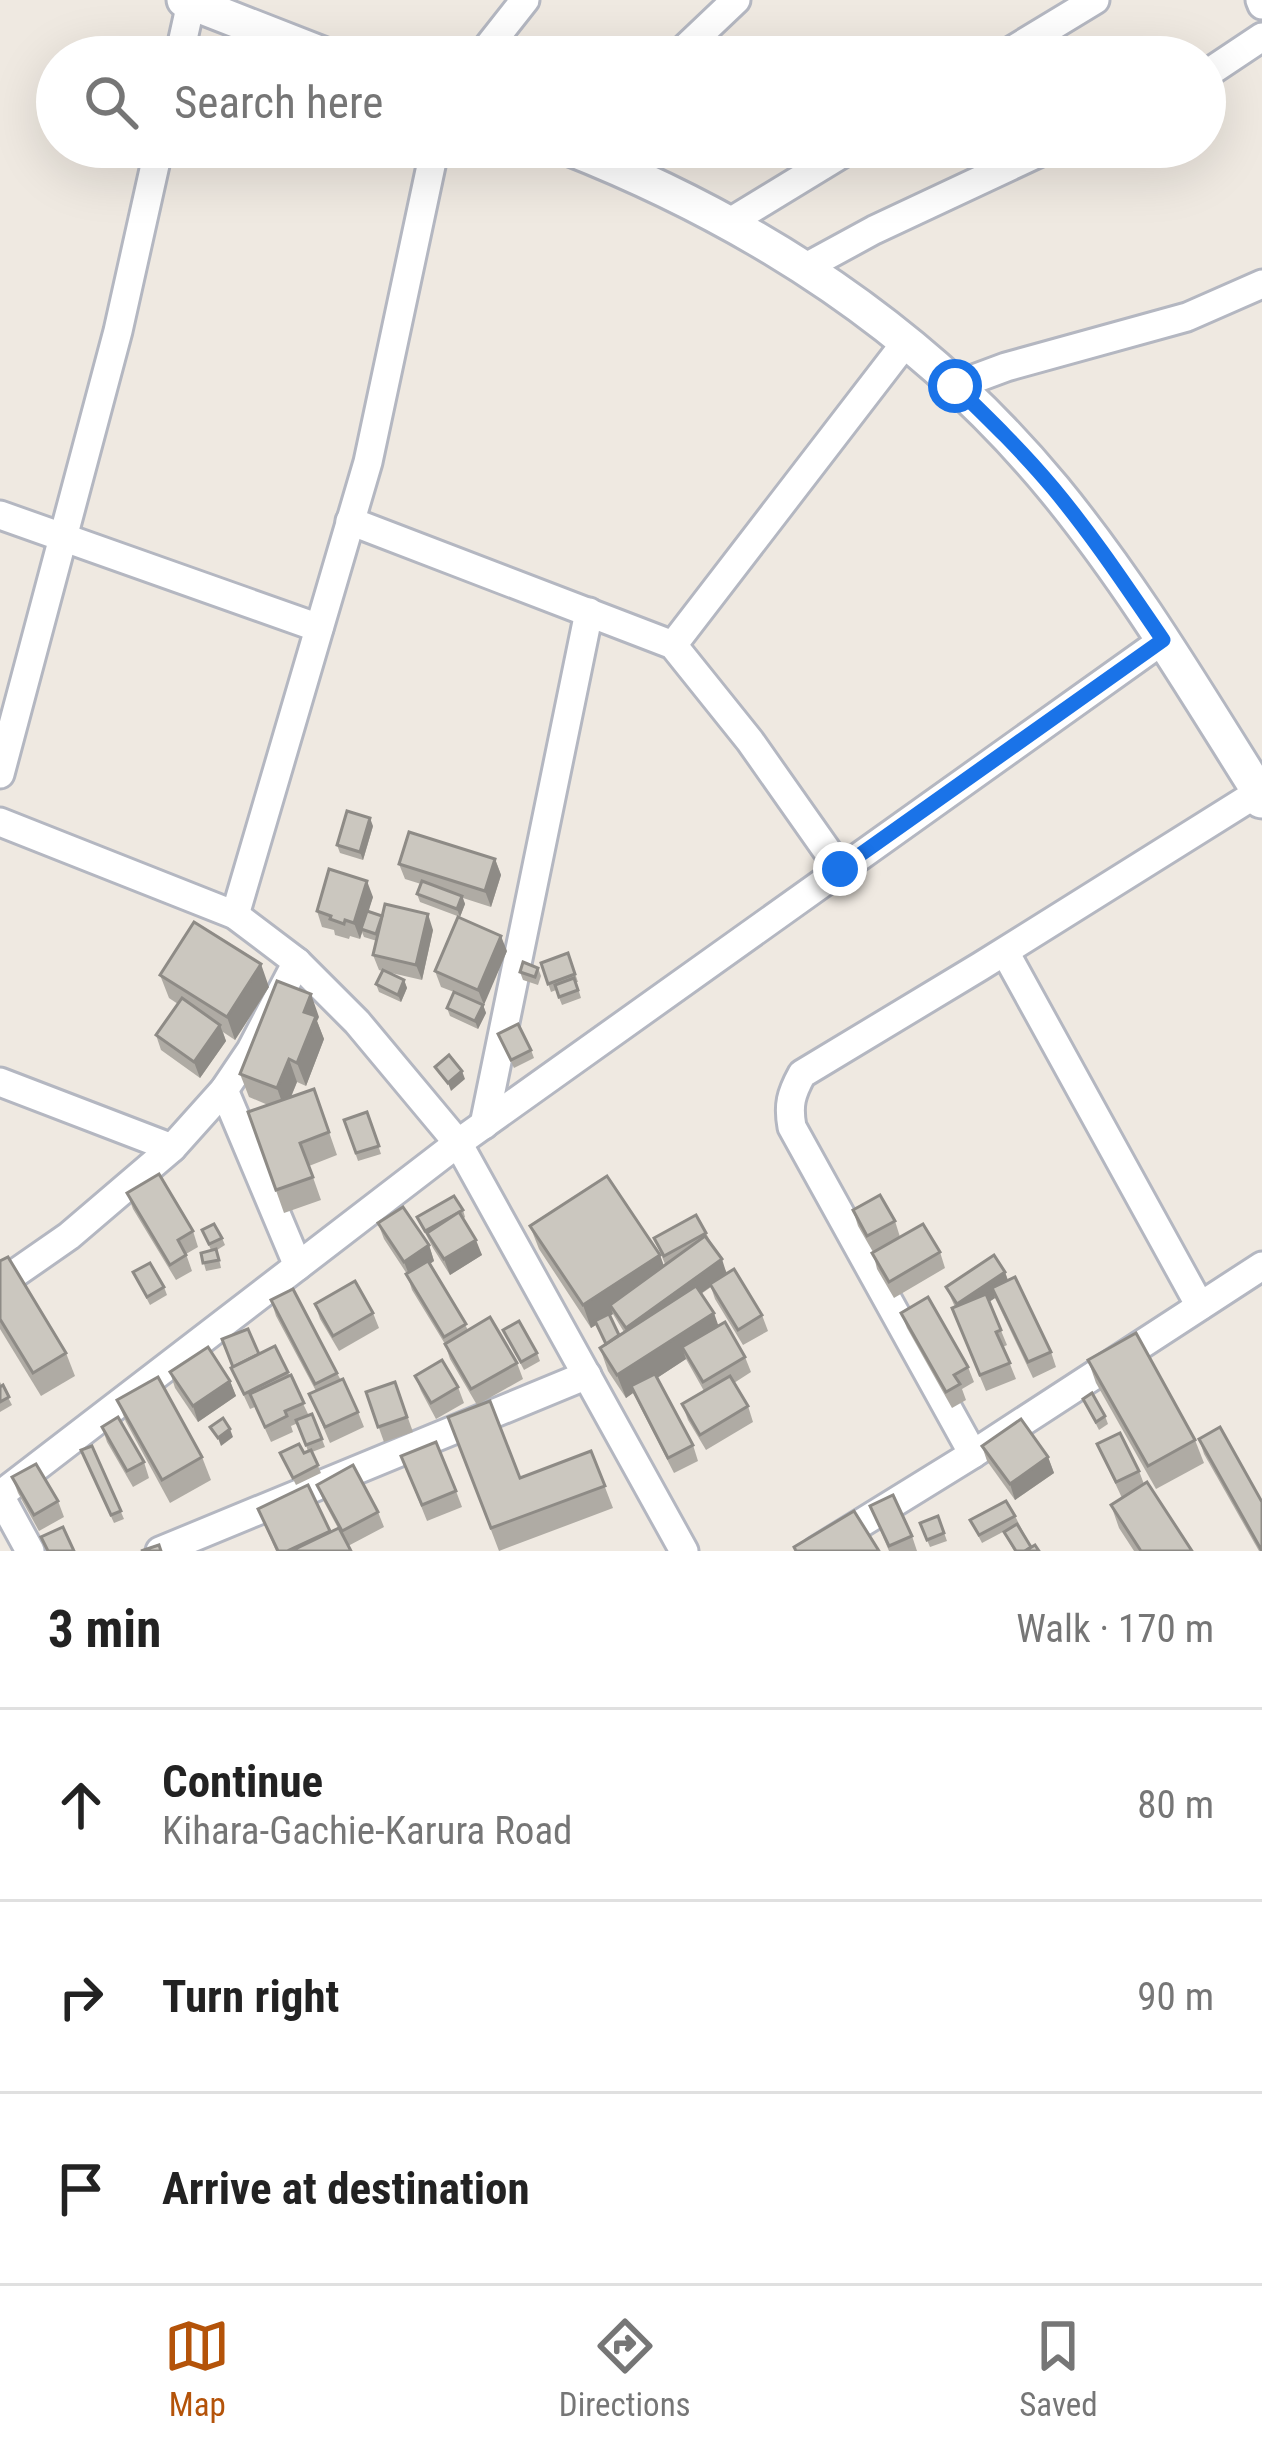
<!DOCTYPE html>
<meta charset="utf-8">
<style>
body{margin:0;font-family:"Roboto Condensed",sans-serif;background:#f6f6f6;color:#222}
.stop{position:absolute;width:36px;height:36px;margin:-27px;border:9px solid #1a73e8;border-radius:50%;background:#fff}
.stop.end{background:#1a73e8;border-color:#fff;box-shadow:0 3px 12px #0008}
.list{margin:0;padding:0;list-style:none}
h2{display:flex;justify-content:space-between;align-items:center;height:156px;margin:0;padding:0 48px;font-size:51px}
h2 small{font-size:39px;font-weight:400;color:#767676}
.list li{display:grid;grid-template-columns:78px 1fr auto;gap:36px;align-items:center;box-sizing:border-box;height:192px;padding:0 48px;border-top:3px solid #e0e0e0}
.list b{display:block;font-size:45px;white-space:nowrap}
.list p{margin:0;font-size:39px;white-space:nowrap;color:#767676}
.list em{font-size:39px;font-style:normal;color:#767676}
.icon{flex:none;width:66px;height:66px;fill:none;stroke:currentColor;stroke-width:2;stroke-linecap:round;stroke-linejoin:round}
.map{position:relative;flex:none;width:1262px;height:1551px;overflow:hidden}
.search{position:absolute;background:#fff;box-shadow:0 12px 48px #0002;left:36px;right:36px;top:36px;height:132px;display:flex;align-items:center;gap:30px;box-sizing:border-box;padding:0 42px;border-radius:66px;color:#767676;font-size:45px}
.sheet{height:732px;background:#fff}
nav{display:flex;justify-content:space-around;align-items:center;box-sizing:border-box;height:168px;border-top:3px solid #e0e0e0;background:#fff;font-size:33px;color:#767676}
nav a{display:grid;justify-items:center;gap:6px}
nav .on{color:#b45309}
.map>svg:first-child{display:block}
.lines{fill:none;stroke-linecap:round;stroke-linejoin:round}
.minor-casing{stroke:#b4b7c1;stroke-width:33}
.tertiary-casing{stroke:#b4b7c1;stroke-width:39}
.secondary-casing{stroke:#b4b7c1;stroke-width:45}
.minor{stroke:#fff;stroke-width:27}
.tertiary{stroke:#fff;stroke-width:33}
.secondary{stroke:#fff;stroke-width:39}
.wall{fill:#afaba4;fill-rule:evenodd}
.shaded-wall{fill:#8e8b86}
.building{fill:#cbc7bf;stroke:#8e8b86;stroke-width:3}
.route{stroke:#1a73e8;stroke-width:15}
</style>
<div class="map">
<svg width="1262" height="1551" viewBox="0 0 1262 1551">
<rect width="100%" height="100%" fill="#efe9e1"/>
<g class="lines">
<g class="minor-casing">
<g id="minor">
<path d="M 1260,0 L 1262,5"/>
<path d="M 179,57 L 191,3"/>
<path d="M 480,57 L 525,0"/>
<path d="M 676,57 L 736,0"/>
<path d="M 1001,57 L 1095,0"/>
<path d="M 1205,75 L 1262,37"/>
<path d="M 730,222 L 853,147"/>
<path d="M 806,267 L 874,230 L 1051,147"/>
<path d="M 955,386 L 1006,367 L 1187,317 L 1262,284"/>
<path d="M 0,515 L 319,628"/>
<path d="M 350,521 L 673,645 L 750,741 L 840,869"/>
<path d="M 673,645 L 906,342"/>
<path d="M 0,774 L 118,331 L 159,147"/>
<path d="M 0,822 L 235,915 L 297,962 L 357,1022 L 458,1143 L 684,1551"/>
<path d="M 235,915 L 368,462 L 435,147"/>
<path d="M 1005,952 L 1200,1306"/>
<path d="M 0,1082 L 172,1148 L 224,1090 L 251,1050 L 297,962"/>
<path d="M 224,1090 L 298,1266"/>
<path d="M 484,1125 L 589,612"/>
<path d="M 0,1284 L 69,1236 L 172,1148"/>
<path d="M 973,1454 L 792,1127 C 788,1105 791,1094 802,1074 L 981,966 L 1259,792"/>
<path d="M 0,1495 L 458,1143 L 1163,640"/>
<path d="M 0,1496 L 30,1551"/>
<path d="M 160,1551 L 587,1375"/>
<path d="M 816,1551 L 973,1454 L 1262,1266"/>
</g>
</g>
<g class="tertiary-casing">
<g id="tertiary">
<path d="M 184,0 L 330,57"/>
<path d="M 566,147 C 756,222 923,330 1054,489 C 1132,584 1194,689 1259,792"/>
</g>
</g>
<g class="secondary-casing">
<path id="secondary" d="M 1259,792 L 1262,798"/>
</g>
<use href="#minor" class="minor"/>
<use href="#tertiary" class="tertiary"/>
<use href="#secondary" class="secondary"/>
</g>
<g class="wall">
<path d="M 373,826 L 363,860 L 340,853 L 337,845 Z"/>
<path d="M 495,859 L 501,875 L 491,907 L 463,898 L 465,904 L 460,917 L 420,902 L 417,894 L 421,884 L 405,879 L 399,864 Z"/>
<path d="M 373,897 L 368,911 L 433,930 L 422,980 L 387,972 L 404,980 L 407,988 L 401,1002 L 379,992 L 376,984 L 382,971 L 379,970 L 373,955 L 377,941 L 364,937 L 362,932 L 360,939 L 350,936 L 349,939 L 335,935 L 334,930 L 322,927 L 317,911 Z"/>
<path d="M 507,951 L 483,1005 L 486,1013 L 478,1029 L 450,1016 L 447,1008 L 454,992 L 441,987 L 435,971 Z"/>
<path d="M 568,953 L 578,982 L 576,982 L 581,998 L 562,1005 L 556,990 L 551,992 L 541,963 Z"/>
<path d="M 538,968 L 541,976 L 538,985 L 523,980 L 520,972 Z"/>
<path d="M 160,975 L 269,987 L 235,1040 L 223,1032 L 226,1041 L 200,1078 L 161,1050 L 156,1035 L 178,1004 L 169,998 Z"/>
<path d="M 319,1017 L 317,1021 L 324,1039 L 306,1086 L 297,1082 L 291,1097 L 314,1089 L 337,1155 L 309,1166 L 321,1200 L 284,1213 L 248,1112 L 268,1105 L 249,1097 L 240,1074 Z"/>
<path d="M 498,1034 L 531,1050 L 534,1058 L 514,1068 Z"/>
<path d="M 367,1112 L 381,1154 L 358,1161 L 344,1120 Z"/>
<path d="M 127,1193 L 193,1231 L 198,1247 L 186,1254 L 192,1271 L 176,1280 L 133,1209 Z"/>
<path d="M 463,1210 L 465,1217 L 463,1219 L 482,1255 L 450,1275 L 433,1248 L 417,1217 Z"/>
<path d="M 853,1210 L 895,1221 L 900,1237 L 940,1252 L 945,1268 L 894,1298 L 877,1269 L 873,1252 L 858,1226 Z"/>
<path d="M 378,1223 L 429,1245 L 434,1261 L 430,1264 L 468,1330 L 517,1363 L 523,1379 L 477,1405 L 450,1359 L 445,1344 L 412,1290 L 407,1274 L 384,1239 Z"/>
<path d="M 530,1226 L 660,1255 L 664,1266 L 665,1264 L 654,1238 L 706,1233 L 727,1273 L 762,1315 L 768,1331 L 743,1345 L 715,1299 L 711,1287 L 701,1294 L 718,1326 L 745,1357 L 751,1372 L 734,1383 L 748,1406 L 753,1422 L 706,1450 L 688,1420 L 682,1404 L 704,1391 L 686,1359 L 657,1378 L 693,1445 L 698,1461 L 674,1473 L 633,1393 L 626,1398 L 608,1371 L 600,1348 L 605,1344 L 596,1325 L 591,1328 L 539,1249 ZM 613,1314 L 624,1332 L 619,1335 L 610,1316 Z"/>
<path d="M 202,1230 L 222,1238 L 225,1245 L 217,1250 L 221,1268 L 206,1271 L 201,1253 L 211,1250 Z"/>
<path d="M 0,1261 L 66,1353 L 75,1376 L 41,1396 L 0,1329 Z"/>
<path d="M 133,1272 L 164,1287 L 167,1295 L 150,1305 Z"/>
<path d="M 1005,1272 L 1008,1280 L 1051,1352 L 1056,1367 L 1033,1378 L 995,1298 L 989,1302 L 1007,1345 L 1003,1347 L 1016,1379 L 986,1391 L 958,1324 L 955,1307 L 946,1287 Z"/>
<path d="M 271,1300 L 337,1373 L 358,1412 L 364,1427 L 330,1443 L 309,1394 L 316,1391 L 276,1316 Z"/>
<path d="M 315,1304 L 373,1313 L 379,1328 L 339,1351 L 320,1319 Z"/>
<path d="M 901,1313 L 968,1367 L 974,1382 L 962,1389 L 966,1400 L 952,1408 L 907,1328 Z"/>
<path d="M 503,1330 L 537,1353 L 540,1361 L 524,1370 Z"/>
<path d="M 275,1346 L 309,1416 L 312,1414 L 325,1447 L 312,1452 L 321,1473 L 296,1485 L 280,1453 L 304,1453 L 308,1451 L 298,1423 L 291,1426 L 293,1432 L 271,1442 L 255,1407 L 250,1409 L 231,1368 Z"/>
<path d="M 1088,1360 L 1195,1440 L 1204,1463 L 1156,1489 L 1096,1383 Z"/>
<path d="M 170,1372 L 230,1381 L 236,1396 L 198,1422 L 175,1388 Z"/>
<path d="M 415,1376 L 458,1387 L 464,1403 L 436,1419 L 421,1391 Z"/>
<path d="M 0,1382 L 12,1405 L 0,1412 Z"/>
<path d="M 395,1382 L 413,1432 L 384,1442 L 366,1392 Z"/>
<path d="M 1083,1399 L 1105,1416 L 1108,1424 L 1099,1430 Z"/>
<path d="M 117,1400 L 202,1457 L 211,1480 L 170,1503 L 126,1422 Z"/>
<path d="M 448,1417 L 520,1478 L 591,1451 L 613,1508 L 499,1551 Z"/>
<path d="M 102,1427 L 144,1462 L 149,1478 L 133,1487 L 107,1442 Z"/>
<path d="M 1199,1439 L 1262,1551 L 1259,1551 L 1204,1454 Z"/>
<path d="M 1097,1444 L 1139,1471 L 1144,1484 L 1192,1551 L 1134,1551 L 1119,1528 L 1111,1505 L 1122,1498 Z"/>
<path d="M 92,1446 L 124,1519 L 114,1523 L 84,1458 Z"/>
<path d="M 982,1446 L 1048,1457 L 1054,1473 L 1015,1500 L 987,1461 Z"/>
<path d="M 401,1456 L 456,1491 L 462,1507 L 427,1521 Z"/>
<path d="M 12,1477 L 58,1501 L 64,1517 L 39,1531 L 18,1493 Z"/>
<path d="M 317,1485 L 378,1512 L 384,1527 L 348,1546 L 351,1551 L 276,1551 L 258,1509 L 330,1532 L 338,1528 L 323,1500 Z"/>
<path d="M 870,1506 L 912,1536 L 917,1551 L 889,1551 Z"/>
<path d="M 938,1516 L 947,1541 L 930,1547 L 920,1523 Z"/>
<path d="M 1015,1516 L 1031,1547 L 1039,1551 L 1014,1551 L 1004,1532 L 1016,1525 L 982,1543 L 970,1520 Z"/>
</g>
<g class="shaded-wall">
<path d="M 370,818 L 373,826 L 363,860 L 360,852 Z"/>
<path d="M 495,859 L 501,875 L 491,907 L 485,891 Z"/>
<path d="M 367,881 L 373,897 L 360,939 L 354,923 Z"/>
<path d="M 462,896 L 465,904 L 460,917 L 457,909 Z"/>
<path d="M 428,914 L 433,930 L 422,980 L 416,965 Z"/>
<path d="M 501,936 L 507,951 L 484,1005 L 478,990 Z"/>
<path d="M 261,964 L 269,987 L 235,1040 L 227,1017 Z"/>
<path d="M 404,980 L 407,988 L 401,1002 L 398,995 Z"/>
<path d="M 311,994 L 319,1017 L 317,1021 L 324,1039 L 306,1086 L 297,1063 L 304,1012 Z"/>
<path d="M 483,1005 L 486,1013 L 478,1029 L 475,1021 Z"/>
<path d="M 220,1025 L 226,1041 L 200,1078 L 194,1062 Z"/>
<path d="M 289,1059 L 297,1082 L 285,1111 L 277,1088 Z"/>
<path d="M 462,1071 L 465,1079 L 451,1091 L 448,1083 Z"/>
<path d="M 476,1240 L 482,1255 L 450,1275 L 444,1259 Z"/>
<path d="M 429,1245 L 434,1261 L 410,1277 L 404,1262 Z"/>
<path d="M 660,1255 L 668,1278 L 610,1305 L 613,1314 L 591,1328 L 583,1305 Z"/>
<path d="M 722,1259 L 727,1275 L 631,1343 L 626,1328 Z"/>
<path d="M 1005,1272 L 1010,1287 L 992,1288 L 995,1298 L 963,1319 L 957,1304 Z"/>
<path d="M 714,1313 L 722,1336 L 682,1347 L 686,1359 L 634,1393 L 631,1386 L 633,1393 L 626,1398 L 617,1375 Z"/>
<path d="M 230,1381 L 236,1396 L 198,1422 L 193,1406 Z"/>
<path d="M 230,1429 L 233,1437 L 221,1446 L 218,1438 Z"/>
<path d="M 1048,1457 L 1054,1473 L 1015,1500 L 1010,1484 Z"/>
</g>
<g class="building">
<path d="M 347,811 L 370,818 L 360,852 L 337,845 Z"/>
<path d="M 409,832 L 495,859 L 485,891 L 399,864 Z"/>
<path d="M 329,869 L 367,881 L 354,923 L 345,920 L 344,924 L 330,919 L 331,916 L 317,911 Z"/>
<path d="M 422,881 L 462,896 L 457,909 L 417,894 Z"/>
<path d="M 385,904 L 428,914 L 416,965 L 373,955 Z"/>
<path d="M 367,911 L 382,916 L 376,934 L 361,929 Z"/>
<path d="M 458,917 L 501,936 L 478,990 L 435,971 Z"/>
<path d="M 194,922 L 261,964 L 227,1017 L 160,975 Z"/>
<path d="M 568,953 L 575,974 L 548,984 L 541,963 Z"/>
<path d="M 523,962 L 538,968 L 535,977 L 520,972 Z"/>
<path d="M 383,970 L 404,980 L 398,995 L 376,984 Z"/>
<path d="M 574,978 L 578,990 L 559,997 L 555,985 Z"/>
<path d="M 277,981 L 311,994 L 304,1012 L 316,1016 L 297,1063 L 289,1059 L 277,1088 L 240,1074 Z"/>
<path d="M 454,992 L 483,1005 L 475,1021 L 447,1008 Z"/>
<path d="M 182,998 L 220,1025 L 194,1062 L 156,1035 Z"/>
<path d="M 518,1024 L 531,1050 L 511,1060 L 498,1034 Z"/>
<path d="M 449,1055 L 462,1071 L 448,1083 L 435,1067 Z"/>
<path d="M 314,1089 L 329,1132 L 300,1143 L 313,1177 L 276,1190 L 248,1112 Z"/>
<path d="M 367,1112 L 379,1146 L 356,1153 L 344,1120 Z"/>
<path d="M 159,1174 L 193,1231 L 178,1240 L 186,1255 L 170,1265 L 127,1193 Z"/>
<path d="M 607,1176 L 660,1255 L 583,1305 L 530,1226 Z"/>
<path d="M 880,1195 L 895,1221 L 867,1236 L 853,1210 Z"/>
<path d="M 454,1196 L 463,1210 L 425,1231 L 417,1217 Z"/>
<path d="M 403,1207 L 429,1245 L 404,1262 L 378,1223 Z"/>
<path d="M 459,1212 L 476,1240 L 444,1259 L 427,1233 Z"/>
<path d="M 696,1215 L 706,1233 L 664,1256 L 654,1238 Z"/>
<path d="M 214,1224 L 222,1238 L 209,1244 L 202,1230 Z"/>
<path d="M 923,1224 L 940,1252 L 889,1282 L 872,1253 Z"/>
<path d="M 705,1236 L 722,1259 L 626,1328 L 610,1305 Z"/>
<path d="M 216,1249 L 219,1260 L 203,1263 L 201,1253 Z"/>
<path d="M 994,1255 L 1005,1272 L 957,1304 L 946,1287 Z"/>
<path d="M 8,1257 L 66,1353 L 33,1373 L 0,1319 L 0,1261 Z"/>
<path d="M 428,1261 L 466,1324 L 444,1337 L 406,1274 Z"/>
<path d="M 150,1263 L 164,1287 L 147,1297 L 133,1272 Z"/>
<path d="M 734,1269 L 762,1315 L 738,1330 L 710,1284 Z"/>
<path d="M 1015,1277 L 1051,1352 L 1028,1362 L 992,1288 Z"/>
<path d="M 355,1281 L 373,1313 L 333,1336 L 315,1304 Z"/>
<path d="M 696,1286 L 714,1313 L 617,1375 L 600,1348 Z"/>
<path d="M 293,1289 L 337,1373 L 315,1384 L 271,1300 Z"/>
<path d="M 986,1294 L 1001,1330 L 996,1332 L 1010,1363 L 980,1375 L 952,1308 Z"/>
<path d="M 928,1297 L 968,1367 L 954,1375 L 960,1384 L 946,1392 L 901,1313 Z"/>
<path d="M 609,1314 L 619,1335 L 606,1344 L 595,1321 Z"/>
<path d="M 490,1317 L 517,1363 L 471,1389 L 445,1344 Z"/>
<path d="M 519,1321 L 537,1353 L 521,1362 L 503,1330 Z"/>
<path d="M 725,1322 L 745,1357 L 703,1382 L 682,1347 Z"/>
<path d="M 248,1329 L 259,1354 L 233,1367 L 222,1339 Z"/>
<path d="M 1136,1333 L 1195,1440 L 1148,1466 L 1088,1360 Z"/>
<path d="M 275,1346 L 288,1372 L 244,1394 L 231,1368 Z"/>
<path d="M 208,1347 L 230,1381 L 193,1406 L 170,1372 Z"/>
<path d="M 442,1360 L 458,1387 L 431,1403 L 415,1376 Z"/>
<path d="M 655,1374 L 693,1445 L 668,1458 L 631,1386 Z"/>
<path d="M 291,1375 L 304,1403 L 285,1411 L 287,1416 L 265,1427 L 250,1394 Z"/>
<path d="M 730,1376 L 748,1406 L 700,1435 L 682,1404 Z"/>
<path d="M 158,1377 L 202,1457 L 162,1480 L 117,1400 Z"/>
<path d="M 343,1379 L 358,1412 L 325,1427 L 309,1394 Z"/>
<path d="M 395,1382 L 407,1417 L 378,1427 L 366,1392 Z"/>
<path d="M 3,1385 L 9,1397 L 0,1402 L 0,1387 Z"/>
<path d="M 1092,1393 L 1105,1416 L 1096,1422 L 1083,1399 Z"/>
<path d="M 490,1401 L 520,1478 L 591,1451 L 605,1486 L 491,1528 L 448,1417 Z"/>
<path d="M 312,1414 L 322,1439 L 306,1445 L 296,1420 Z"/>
<path d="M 118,1417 L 144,1462 L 127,1471 L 102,1427 Z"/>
<path d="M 223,1418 L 230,1429 L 218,1438 L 210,1427 Z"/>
<path d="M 1021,1419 L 1048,1457 L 1010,1484 L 982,1446 Z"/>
<path d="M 1220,1427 L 1262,1502 L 1262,1551 L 1199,1439 Z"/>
<path d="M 1120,1433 L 1139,1471 L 1116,1482 L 1097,1444 Z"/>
<path d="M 436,1442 L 456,1491 L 422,1505 L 401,1456 Z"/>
<path d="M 299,1444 L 304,1453 L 311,1450 L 318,1465 L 293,1478 L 280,1453 Z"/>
<path d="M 92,1446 L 121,1511 L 111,1515 L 81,1450 Z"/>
<path d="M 36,1464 L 58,1501 L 34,1515 L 12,1477 Z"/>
<path d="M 353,1465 L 378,1512 L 342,1531 L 317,1485 Z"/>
<path d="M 1147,1482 L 1192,1551 L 1141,1551 L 1111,1505 Z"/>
<path d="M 308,1485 L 330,1531 L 287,1551 L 278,1551 L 258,1509 Z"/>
<path d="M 893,1495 L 912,1536 L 889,1546 L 870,1506 Z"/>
<path d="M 1006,1501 L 1015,1516 L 979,1535 L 970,1520 Z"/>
<path d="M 854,1511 L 879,1551 L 796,1551 L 794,1547 Z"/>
<path d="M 938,1516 L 944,1533 L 927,1540 L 920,1523 Z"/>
<path d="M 1017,1524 L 1031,1547 L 1025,1551 L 1016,1551 L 1004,1532 Z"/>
<path d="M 63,1527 L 74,1551 L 48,1551 L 41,1537 Z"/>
<path d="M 339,1528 L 351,1551 L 291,1551 Z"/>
<path d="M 159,1545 L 161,1551 L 141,1551 Z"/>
<path d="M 1035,1545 L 1039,1551 L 1025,1551 Z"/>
</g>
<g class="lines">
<path class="route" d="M 840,869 L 1163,640 C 1128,589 1093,536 1053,488 C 1023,452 989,419 955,386"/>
</g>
</svg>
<div class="stop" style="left:955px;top:386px"></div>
<div class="stop end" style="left:840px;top:869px"></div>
<div class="search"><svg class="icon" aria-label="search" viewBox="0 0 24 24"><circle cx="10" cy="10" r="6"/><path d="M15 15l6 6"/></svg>Search here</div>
</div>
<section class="sheet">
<h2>3 min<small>Walk · 170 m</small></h2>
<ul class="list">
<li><svg class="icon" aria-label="ahead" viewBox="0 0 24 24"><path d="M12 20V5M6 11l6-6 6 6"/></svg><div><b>Continue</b><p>Kihara-Gachie-Karura Road</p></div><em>80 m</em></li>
<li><svg class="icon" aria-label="right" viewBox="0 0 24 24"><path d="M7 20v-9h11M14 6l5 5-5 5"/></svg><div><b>Turn right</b></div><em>90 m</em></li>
<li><svg class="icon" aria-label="arrive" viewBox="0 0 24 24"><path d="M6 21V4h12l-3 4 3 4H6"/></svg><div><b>Arrive at destination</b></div></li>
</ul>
</section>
<nav>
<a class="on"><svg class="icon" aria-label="map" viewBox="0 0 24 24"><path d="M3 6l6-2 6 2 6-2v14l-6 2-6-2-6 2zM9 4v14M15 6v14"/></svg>Map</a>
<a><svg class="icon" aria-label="directions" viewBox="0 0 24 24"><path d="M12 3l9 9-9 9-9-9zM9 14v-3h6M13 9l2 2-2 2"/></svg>Directions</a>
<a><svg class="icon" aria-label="saved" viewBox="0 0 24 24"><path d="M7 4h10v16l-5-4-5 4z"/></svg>Saved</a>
</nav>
